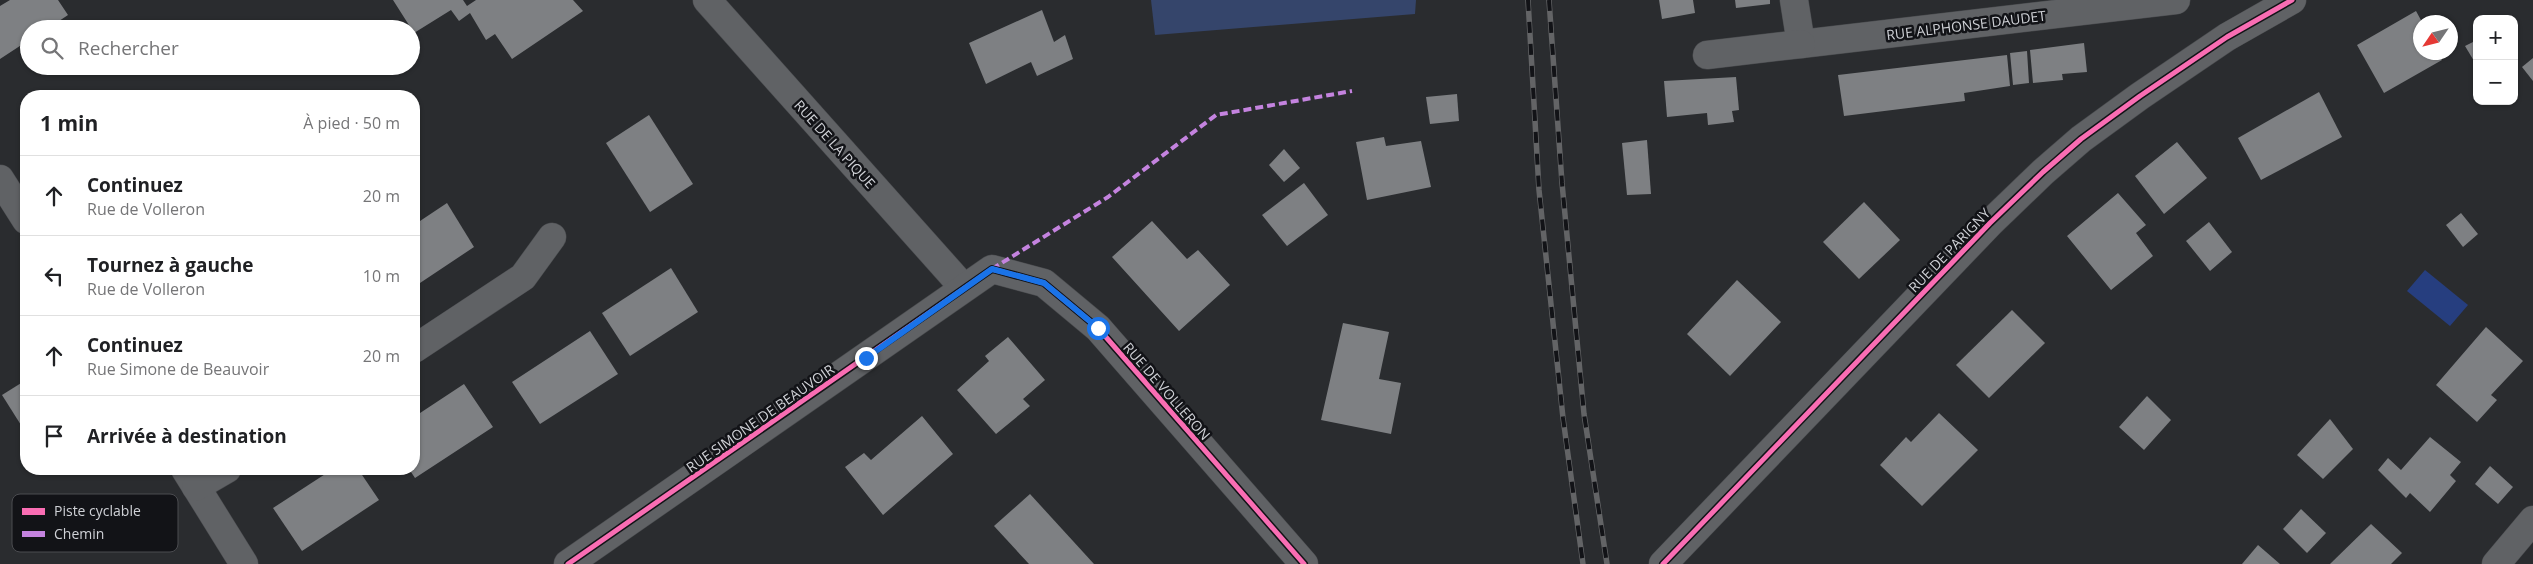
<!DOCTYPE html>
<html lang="fr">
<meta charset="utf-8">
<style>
body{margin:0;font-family:"Open Sans",sans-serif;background:#f6f6f6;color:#202124}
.controls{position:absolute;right:15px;top:15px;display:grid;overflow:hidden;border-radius:10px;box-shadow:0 1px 4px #0004}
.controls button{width:45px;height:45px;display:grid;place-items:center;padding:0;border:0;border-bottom:1px solid #e0e0e0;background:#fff;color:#202124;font:25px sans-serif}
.compass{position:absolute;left:2413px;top:15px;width:45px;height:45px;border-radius:50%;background:#fff;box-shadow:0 1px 4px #0004;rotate:235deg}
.stop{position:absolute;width:15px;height:15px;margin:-11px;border:4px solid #1a73e8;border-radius:50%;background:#fff}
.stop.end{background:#1a73e8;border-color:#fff;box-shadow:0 1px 5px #0008}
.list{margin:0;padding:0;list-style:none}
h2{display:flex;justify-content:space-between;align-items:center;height:65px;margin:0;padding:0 20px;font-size:21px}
h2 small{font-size:16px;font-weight:400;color:#757577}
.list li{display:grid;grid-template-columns:32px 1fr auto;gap:15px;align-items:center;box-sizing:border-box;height:80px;padding:0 20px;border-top:1px solid #e0e0e0}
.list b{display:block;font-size:19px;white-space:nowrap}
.list p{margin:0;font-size:16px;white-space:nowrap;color:#757577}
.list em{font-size:16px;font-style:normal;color:#757577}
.icon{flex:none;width:28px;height:28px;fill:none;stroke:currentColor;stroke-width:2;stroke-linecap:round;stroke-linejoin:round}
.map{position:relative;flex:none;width:2533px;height:564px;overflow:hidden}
.search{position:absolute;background:#fff;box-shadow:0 1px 4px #0004;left:20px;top:20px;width:400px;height:55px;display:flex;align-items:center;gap:12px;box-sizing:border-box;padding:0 18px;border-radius:28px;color:#757577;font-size:19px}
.panel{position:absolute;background:#fff;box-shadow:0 1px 4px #0004;left:20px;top:90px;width:400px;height:385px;border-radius:20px}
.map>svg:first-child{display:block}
.green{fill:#35456b}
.water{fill:#263e7f}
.building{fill:#7e8083}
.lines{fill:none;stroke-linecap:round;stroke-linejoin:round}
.minor-casing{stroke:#484a4d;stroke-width:29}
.tertiary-casing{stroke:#484a4d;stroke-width:29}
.minor{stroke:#606265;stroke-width:28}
.tertiary{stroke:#606265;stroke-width:28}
.rail-casing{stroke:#636466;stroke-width:5.5}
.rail{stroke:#121317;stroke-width:4;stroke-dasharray:11;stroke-linecap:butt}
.quiet{stroke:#c483df;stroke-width:4;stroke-dasharray:8 4;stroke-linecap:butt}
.cycleway-casing{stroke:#121317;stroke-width:8}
.cycleway{stroke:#f96db3;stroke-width:5}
.route{stroke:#1a73e8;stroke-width:6}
.labels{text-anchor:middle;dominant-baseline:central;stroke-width:5;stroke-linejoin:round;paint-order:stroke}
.street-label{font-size:14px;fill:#cfd1d6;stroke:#121317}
.key{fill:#121317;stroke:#4b4c50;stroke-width:1}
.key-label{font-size:14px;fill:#cfd1d6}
</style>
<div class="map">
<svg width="2533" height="564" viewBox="0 0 2533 564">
<rect width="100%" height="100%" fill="#2a2c2f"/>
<path class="green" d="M 1151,0 L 1416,0 L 1415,14 L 1155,35 Z"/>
<path class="water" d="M 2425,270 L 2468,305 L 2450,326 L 2407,291 Z"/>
<g class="building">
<path d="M 10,0 L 58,0 L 68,15 L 47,29 L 29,29 L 29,40 L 0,59 L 0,6 Z"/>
<path d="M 393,0 L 463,0 L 467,6 L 476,0 L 573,0 L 583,11 L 512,59 L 495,34 L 486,40 L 470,13 L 459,21 L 451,10 L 414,33 Z"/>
<path d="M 1659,0 L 1693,0 L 1695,13 L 1662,19 Z"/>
<path d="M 1735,0 L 1770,0 L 1770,4 L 1736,8 Z"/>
<path d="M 1042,10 L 1054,42 L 1065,35 L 1073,59 L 1037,76 L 1031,62 L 986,84 L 969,43 Z"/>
<path d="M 2416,11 L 2422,22 L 2420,22 L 2420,52 L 2438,52 L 2442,60 L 2384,93 L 2357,45 Z"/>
<path d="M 2477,40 L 2477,59 L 2474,61 L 2465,46 Z"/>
<path d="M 2084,43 L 2087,72 L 2062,74 L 2063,80 L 2033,83 L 2030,50 Z"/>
<path d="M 2027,51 L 2029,83 L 2013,85 L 2010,53 Z"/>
<path d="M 2007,55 L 2010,86 L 1964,93 L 1965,101 L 1844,116 L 1838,75 Z"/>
<path d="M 2533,58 L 2533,81 L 2522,67 Z"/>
<path d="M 1736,77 L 1739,110 L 1732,111 L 1734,122 L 1708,125 L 1707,113 L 1667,117 L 1664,81 Z"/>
<path d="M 2319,92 L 2342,137 L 2261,180 L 2238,138 Z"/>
<path d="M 1457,94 L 1459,121 L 1430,124 L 1426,97 Z"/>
<path d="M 649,115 L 693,184 L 650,212 L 606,143 Z"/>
<path d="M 1384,137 L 1386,146 L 1421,141 L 1431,187 L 1367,200 L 1356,142 Z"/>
<path d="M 1647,140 L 1651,194 L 1627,195 L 1622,143 Z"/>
<path d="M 2177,142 L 2207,178 L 2164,214 L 2135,176 Z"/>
<path d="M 1284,149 L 1300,168 L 1284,182 L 1269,165 Z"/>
<path d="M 1304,183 L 1328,215 L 1287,246 L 1262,215 Z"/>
<path d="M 2118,193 L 2146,225 L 2136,233 L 2153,256 L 2111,290 L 2067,236 Z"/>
<path d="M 1864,202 L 1900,240 L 1859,279 L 1823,242 Z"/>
<path d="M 447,203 L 474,247 L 414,287 L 414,225 Z"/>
<path d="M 2461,213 L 2478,234 L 2463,247 L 2446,225 Z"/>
<path d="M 1152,221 L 1187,259 L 1198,250 L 1230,285 L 1179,331 L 1112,257 Z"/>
<path d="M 2209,222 L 2232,252 L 2210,271 L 2186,241 Z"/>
<path d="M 671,268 L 698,312 L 630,356 L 602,313 Z"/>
<path d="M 1737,280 L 1781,322 L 1730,376 L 1687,334 Z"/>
<path d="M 2012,310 L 2045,343 L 1989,398 L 1956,365 Z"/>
<path d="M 1343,323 L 1389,332 L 1379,379 L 1401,383 L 1391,434 L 1321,420 Z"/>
<path d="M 2486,327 L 2523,361 L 2491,395 L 2497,400 L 2477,422 L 2436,385 Z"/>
<path d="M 590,331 L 618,374 L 540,424 L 512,382 Z"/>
<path d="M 1008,337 L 1045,380 L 1023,399 L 1030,406 L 996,434 L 957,390 L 989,361 L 985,356 Z"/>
<path d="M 26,380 L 26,433 L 2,395 Z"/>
<path d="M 464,384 L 493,427 L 415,478 L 409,469 L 414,469 L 414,417 Z"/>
<path d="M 2147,396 L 2171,420 L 2144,450 L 2119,427 Z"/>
<path d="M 1939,413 L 1978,450 L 1922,506 L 1880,465 L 1906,437 L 1911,442 Z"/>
<path d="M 922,416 L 953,454 L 883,515 L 845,467 L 864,453 L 871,460 Z"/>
<path d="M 2330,419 L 2353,449 L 2323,479 L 2297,455 Z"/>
<path d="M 2430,437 L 2461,462 L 2450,475 L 2456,481 L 2430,512 L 2410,493 L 2406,498 L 2378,470 L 2388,458 L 2401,470 Z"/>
<path d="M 2490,466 L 2513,487 L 2498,504 L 2475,484 Z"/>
<path d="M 333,469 L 358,469 L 379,500 L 302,551 L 273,508 Z"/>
<path d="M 1030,494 L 1094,564 L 1029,564 L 994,526 Z"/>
<path d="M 2301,509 L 2326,533 L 2307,553 L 2283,529 Z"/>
<path d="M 2371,524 L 2402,553 L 2391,564 L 2330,564 Z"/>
<path d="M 2258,545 L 2280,564 L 2242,564 Z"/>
</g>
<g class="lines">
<g class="minor-casing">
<g id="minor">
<path d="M 1794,0 L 1801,44 L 2176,0"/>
<path d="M 1707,55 L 1801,44"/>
<path d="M 0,179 L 26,220"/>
<path d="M 414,349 L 523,277 L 552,237"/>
<path d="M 185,469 L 244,564"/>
<path d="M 196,487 L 227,469"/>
<path d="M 1663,564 L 1990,223 L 2043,172 L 2081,139 L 2140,96 L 2227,37 L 2292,0"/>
<path d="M 2496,564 L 2533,520"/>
</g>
</g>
<g class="tertiary-casing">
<g id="tertiary">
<path d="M 707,0 L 964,288"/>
<path d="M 568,564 L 992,269 L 1044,283 L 1098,328 L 1304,564"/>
</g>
</g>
<use href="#minor" class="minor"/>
<use href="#tertiary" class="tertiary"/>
<g class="rail-casing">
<g id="rail">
<path d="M 1528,0 L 1539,190 L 1563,418 L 1583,564"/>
<path d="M 1549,0 L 1562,183 L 1584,414 L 1607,564"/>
</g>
</g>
<use href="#rail" class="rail"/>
<path class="quiet" d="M 992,269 L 1108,197 L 1216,115 L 1352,91"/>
<g class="cycleway-casing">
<g id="cycleway">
<path d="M 568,564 L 992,269 L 1044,283 L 1098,328 L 1304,564"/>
<path d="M 1663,564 L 1990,223 L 2043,172 L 2081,139 L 2140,96 L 2227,37 L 2292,0"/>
</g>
</g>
<use href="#cycleway" class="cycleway"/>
</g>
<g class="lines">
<path class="route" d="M 866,358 L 992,269 L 1044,283 L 1098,328"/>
</g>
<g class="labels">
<g class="street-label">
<text transform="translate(1966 25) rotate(-7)">RUE ALPHONSE DAUDET</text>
<text transform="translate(835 144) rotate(48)">RUE DE LA PIQUE</text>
<text transform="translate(1949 250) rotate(-46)">RUE DE PARIGNY</text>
<text transform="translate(1167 391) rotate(49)">RUE DE VOLLERON</text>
<text transform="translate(760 418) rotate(-35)">RUE SIMONE DE BEAUVOIR</text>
</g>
</g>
<rect x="12" y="494" width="166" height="58" rx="8" class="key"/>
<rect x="22" y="508" width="23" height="7" fill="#f96db3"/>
<rect x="22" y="531" width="23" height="6" fill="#c483df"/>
<g class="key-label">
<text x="54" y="516">Piste cyclable</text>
<text x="54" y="539">Chemin</text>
</g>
</svg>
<div class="controls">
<button>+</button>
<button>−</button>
</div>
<svg class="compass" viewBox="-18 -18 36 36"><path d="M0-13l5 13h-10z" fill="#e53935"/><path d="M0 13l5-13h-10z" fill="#757577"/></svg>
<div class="stop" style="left:1098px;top:328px"></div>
<div class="stop end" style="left:866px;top:358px"></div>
<div class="search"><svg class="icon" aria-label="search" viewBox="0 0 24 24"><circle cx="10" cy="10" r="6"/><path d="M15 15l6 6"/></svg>Rechercher</div>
<section class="panel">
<h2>1 min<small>À pied · 50 m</small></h2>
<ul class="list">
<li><svg class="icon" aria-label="ahead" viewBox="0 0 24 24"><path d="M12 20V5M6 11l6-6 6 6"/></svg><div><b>Continuez</b><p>Rue de Volleron</p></div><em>20 m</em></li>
<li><svg class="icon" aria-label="left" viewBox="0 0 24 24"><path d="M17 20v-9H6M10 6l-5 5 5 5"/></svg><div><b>Tournez à gauche</b><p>Rue de Volleron</p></div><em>10 m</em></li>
<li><svg class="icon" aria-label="ahead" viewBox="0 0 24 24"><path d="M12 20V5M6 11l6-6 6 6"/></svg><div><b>Continuez</b><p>Rue Simone de Beauvoir</p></div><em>20 m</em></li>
<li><svg class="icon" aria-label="arrive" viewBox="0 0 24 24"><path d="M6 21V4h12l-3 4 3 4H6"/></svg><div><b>Arrivée à destination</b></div></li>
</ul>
</section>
</div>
